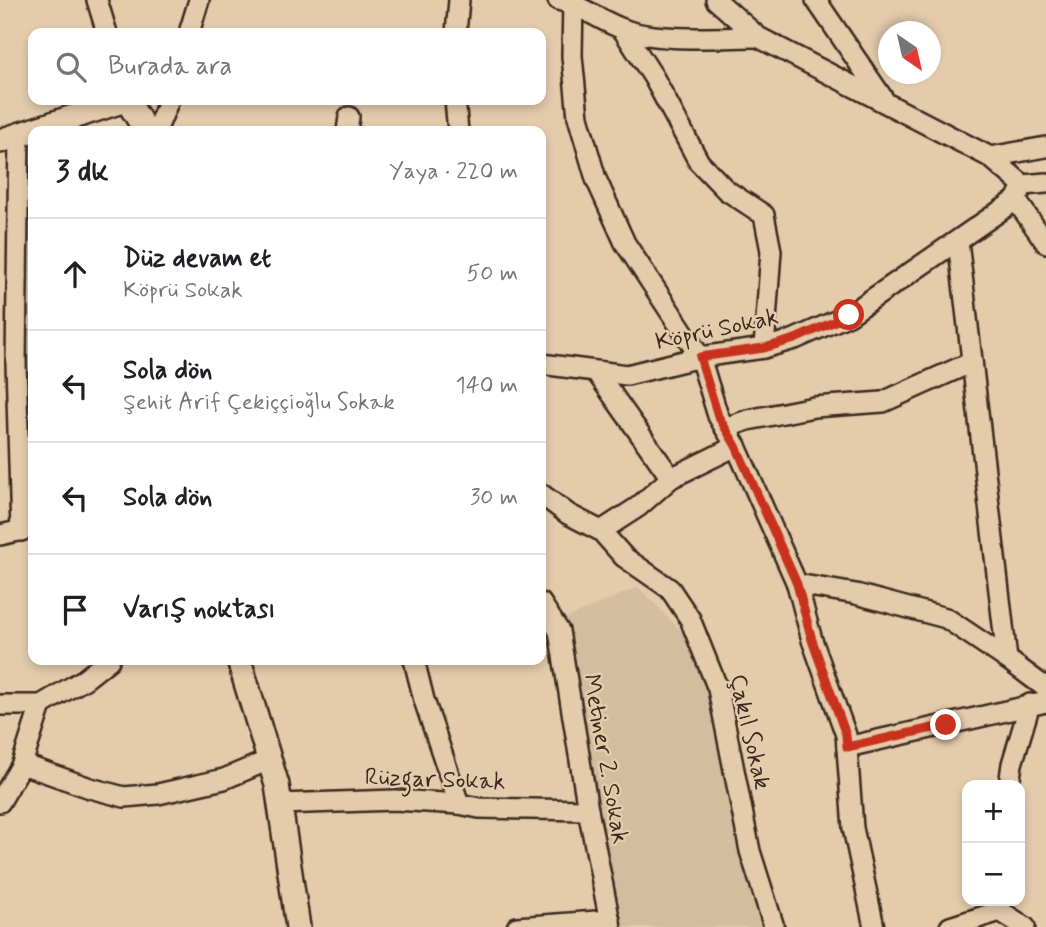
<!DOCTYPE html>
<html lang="tr">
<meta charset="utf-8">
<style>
body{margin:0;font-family:Mynerve,sans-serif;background:#f2f2f2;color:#202124}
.controls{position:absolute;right:21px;bottom:21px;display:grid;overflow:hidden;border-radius:14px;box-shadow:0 4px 10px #0003}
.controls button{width:63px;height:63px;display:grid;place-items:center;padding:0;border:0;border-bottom:2px solid #e0e0e0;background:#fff;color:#202124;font:35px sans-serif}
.compass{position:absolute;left:878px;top:21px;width:63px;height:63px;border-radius:50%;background:#fff;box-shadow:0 4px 10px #0003;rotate:146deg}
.stop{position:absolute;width:21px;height:21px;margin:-16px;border:5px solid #c8321e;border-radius:50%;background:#fff}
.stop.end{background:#c8321e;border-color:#fff;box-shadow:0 2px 7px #0008}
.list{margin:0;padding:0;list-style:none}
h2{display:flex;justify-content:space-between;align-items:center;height:91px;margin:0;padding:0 28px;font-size:30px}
h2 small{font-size:23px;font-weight:400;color:#757577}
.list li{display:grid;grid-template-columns:46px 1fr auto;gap:21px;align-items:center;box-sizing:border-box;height:112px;padding:0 28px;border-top:2px solid #e0e0e0}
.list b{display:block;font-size:26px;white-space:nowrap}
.list p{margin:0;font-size:23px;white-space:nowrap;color:#757577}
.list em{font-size:23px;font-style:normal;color:#757577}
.icon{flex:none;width:38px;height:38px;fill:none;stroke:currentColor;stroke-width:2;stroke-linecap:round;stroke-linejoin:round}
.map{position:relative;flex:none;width:1046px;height:927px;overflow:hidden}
.search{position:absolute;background:#fff;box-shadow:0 4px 10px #0003;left:28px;top:28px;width:518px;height:77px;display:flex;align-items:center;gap:18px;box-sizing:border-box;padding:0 24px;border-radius:14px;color:#757577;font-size:26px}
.panel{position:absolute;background:#fff;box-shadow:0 4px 10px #0003;left:28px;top:126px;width:518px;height:539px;border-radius:14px}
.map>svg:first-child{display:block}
.built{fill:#d4bc9f}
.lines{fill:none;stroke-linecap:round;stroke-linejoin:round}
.minor-casing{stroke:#3b2a1e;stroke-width:24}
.tertiary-casing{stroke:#3b2a1e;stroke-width:28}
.minor{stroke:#e4cbac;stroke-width:19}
.tertiary{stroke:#e4cbac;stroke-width:23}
.route{stroke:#c8321e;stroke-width:9}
.labels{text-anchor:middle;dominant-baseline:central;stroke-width:5;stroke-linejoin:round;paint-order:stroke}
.street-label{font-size:24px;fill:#3b2a1e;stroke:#e4cbac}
</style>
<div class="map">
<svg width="1046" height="927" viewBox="0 0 1046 927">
<rect width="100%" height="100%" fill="#e4cbac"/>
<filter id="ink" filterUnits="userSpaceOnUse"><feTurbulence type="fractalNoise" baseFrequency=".0143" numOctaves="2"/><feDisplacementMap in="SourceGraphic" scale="14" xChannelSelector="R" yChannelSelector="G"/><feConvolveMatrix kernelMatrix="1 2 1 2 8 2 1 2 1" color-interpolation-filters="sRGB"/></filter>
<g filter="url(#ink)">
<path class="built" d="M 638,587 L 693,643 L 713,694 L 768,927 L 616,927 L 562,620 Z"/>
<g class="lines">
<g class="minor-casing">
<g id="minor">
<path d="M 97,0 L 107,33"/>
<path d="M 558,0 C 582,5 600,21 623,29 C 654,42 723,37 758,37"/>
<path d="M 573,0 L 572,56 L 578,117 L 596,179 L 625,243 L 700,357 L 718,416 L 736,446 L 797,584 L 812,640 L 846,735 L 853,828 L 874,927"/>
<path d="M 716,0 L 758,37 L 990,157 L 1046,147"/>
<path d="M 816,0 L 884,100"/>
<path d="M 623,30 L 654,78 L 699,162 L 726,190 L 764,215 L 771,251 L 764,348"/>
<path d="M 189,33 L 199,0"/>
<path d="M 456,33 L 459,0"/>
<path d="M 455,100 L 458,131"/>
<path d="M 156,131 L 169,100"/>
<path d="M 347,131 L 349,117"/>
<path d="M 19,136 L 16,363 L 21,531"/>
<path d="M 990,157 L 1023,185"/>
<path d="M 1023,185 L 1046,183"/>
<path d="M 1016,200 L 1046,243"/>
<path d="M 958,241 L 1007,659 L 1046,688"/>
<path d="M 541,364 L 627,375 L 700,357 L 764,348 L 795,339 L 849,315 L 1016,200 L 1023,185"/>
<path d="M 597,373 L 671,478"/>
<path d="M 725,428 L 748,420 L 814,407 L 883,402 L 972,362"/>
<path d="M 541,494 L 568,514 L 601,531 L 624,557 L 670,589 L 690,619 L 718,689 L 750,851 L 774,927"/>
<path d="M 601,531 L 638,507 L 671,478 L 736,446"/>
<path d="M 0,535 L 32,528"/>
<path d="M 797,584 L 856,594 L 946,618 L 1007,659"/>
<path d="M 541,603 L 559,631 L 588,810 L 611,927"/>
<path d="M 414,660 L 424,700 L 459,804"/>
<path d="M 0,705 L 41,705 L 85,679 L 109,660"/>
<path d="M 847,747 L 1046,702"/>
<path d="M 22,764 L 90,788 L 124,797 L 158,794 L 224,779 L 269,760"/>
<path d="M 1009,785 L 1012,764 L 1030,704"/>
<path d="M 0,802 L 22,764 L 41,705"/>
<path d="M 280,804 L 395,800 L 459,804 L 479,808 L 588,810"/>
<path d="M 517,927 L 610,920"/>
<path d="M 950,927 L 1000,911 L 1025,927"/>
</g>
</g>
<g class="tertiary-casing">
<g id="tertiary">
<path d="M 127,100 L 146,131"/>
<path d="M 0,141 L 125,100"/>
<path d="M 239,660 L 277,785 L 298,927"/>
</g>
</g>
<use href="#minor" class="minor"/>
<use href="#tertiary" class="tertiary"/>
</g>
</g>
<g class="lines" filter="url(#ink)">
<path class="route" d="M 849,315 L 795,339 L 764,348 L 700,357 L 718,416 L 736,446 L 797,584 L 812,640 L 846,735 L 847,747 L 946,725"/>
</g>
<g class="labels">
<g class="street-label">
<text transform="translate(717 330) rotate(-12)">Köprü Sokak</text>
<text transform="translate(749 732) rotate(77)">Çakıl Sokak</text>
<text transform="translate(605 759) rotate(80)">Metiner 2. Sokak</text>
<text transform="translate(435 780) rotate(2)">Rüzgar Sokak</text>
</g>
</g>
</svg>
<div class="controls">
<button>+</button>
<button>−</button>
</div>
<svg class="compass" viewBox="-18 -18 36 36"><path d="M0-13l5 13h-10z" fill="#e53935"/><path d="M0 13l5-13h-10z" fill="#757577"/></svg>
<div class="stop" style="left:849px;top:315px"></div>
<div class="stop end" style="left:946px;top:725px"></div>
<div class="search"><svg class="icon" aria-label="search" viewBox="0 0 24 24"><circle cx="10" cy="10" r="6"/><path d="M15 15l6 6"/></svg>Burada ara</div>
<section class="panel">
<h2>3 dk<small>Yaya · 220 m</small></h2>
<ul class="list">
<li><svg class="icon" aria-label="ahead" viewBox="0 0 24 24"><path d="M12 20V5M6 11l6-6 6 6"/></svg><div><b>Düz devam et</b><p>Köprü Sokak</p></div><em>50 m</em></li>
<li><svg class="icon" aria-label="left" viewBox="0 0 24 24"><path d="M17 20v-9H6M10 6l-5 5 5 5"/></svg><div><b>Sola dön</b><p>Şehit Arif Çekiççioğlu Sokak</p></div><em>140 m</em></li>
<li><svg class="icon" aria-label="left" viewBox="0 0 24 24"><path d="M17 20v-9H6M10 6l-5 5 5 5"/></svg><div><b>Sola dön</b></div><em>30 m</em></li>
<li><svg class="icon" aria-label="arrive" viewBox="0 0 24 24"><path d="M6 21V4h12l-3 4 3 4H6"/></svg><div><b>Varış noktası</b></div></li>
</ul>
</section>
</div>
